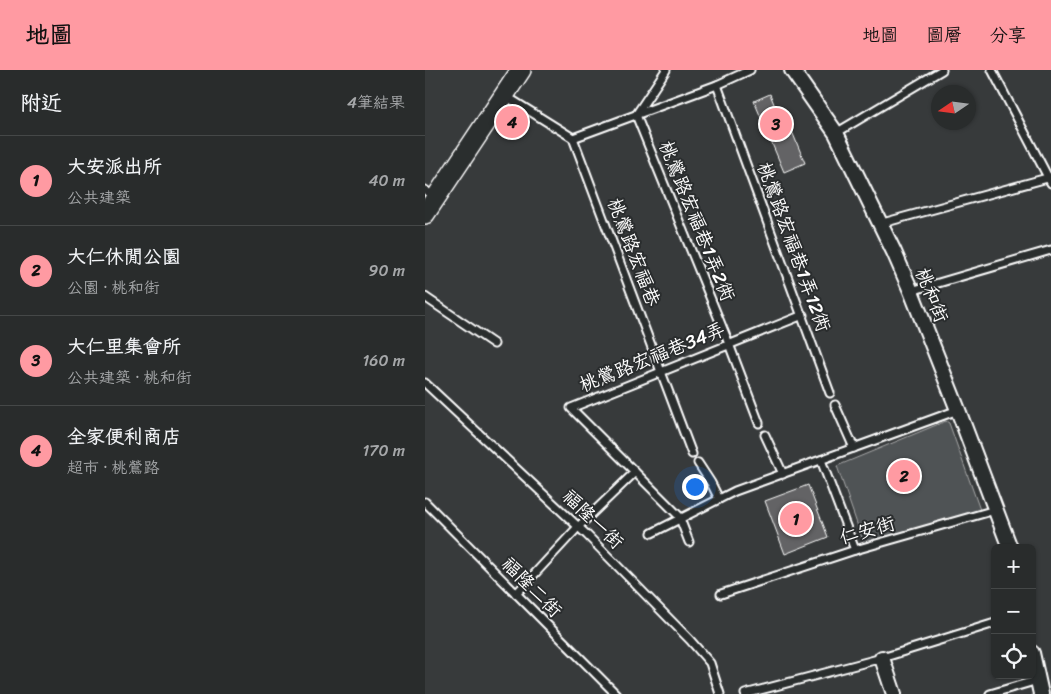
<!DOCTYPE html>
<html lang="zh-TW">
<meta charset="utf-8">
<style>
body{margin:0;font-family:Sriracha,"LXGW WenKai TC",sans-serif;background:#313434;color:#f1f3f6}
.controls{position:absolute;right:15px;bottom:15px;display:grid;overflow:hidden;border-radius:8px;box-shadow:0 1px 4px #0004}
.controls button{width:45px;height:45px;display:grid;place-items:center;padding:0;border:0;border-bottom:1px solid #454848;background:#292c2c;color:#f1f3f6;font:25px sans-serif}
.compass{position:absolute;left:506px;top:15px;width:45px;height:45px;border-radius:50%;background:#292c2c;box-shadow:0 1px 4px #0004;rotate:257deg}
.you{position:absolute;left:269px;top:416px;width:18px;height:18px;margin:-12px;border:4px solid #fff;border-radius:50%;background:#1a73e8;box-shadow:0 0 0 8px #1a73e833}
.badge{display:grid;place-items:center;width:32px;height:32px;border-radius:50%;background:#ff9aa2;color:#111;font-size:16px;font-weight:700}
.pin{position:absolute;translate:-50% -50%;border:2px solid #fff;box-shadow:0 1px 5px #0006}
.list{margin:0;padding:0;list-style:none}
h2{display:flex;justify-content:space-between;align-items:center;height:65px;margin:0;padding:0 20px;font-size:21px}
h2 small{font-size:16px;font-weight:400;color:#a5a7a9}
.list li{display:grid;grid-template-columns:32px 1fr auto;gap:15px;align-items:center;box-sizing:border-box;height:90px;padding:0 20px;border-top:1px solid #454848}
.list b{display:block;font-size:19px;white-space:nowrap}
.list p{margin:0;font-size:16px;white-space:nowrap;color:#a5a7a9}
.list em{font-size:16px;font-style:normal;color:#a5a7a9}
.icon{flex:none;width:28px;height:28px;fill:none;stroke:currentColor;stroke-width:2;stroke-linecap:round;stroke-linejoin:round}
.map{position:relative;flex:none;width:626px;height:624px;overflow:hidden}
header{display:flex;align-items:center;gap:30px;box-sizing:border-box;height:70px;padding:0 25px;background:#ff9aa2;color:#111}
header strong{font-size:24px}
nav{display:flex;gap:28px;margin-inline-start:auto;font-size:18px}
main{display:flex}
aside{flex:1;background:#292c2c}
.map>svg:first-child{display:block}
.green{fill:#505354;stroke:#a8a9aa}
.building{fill:#636465;stroke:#fff}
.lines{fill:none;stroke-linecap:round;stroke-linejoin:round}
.service-casing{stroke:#fff;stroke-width:11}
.minor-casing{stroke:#fff;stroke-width:18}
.secondary-casing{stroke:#fff;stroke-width:22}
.service{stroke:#2a2d2e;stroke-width:7}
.minor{stroke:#2a2d2e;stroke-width:14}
.secondary{stroke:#2a2d2e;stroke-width:19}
.labels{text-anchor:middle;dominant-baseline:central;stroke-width:4;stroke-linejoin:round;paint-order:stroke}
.street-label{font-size:19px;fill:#fff;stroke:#2a2d2e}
</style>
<header>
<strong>地圖</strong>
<nav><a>地圖</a><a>圖層</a><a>分享</a></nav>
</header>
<main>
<aside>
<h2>附近<small>4筆結果</small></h2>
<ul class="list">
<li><span class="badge">1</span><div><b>大安派出所</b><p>公共建築</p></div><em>40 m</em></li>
<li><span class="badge">2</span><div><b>大仁休閒公園</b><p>公園 · 桃和街</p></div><em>90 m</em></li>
<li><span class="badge">3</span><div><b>大仁里集會所</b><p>公共建築 · 桃和街</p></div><em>160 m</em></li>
<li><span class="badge">4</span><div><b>全家便利商店</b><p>超市 · 桃鶯路</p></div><em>170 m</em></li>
</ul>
</aside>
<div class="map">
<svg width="626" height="624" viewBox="0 0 626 624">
<rect width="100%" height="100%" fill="#373a3b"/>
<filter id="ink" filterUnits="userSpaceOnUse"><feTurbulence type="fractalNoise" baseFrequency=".02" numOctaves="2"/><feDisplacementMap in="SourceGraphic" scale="10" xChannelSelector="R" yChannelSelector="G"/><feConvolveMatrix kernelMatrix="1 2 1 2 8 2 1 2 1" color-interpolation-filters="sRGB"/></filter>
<g filter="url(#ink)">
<path class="green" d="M 521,351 L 524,353 L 555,440 L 439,474 L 412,396 Z"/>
<g class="building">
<path d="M 345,24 L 353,44 L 359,42 L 380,93 L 359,102 L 329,31 Z"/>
<path d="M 383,415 L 403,467 L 360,484 L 340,431 Z"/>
</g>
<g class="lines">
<g class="service-casing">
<g id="service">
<path d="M 241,0 L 211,45 L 304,274 L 334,353"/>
<path d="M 567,0 L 626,113"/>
<path d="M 292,15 L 405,323"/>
<path d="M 79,25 L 148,68 L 267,384"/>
<path d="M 411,63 L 517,0"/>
<path d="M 148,68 L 292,15 L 325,0"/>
<path d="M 0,120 L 10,128"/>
<path d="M 454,154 L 626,107"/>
<path d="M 486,221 L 626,180"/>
<path d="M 0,227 L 69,274"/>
<path d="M 0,313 L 162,465 L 265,570 L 285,593 L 295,624"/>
<path d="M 410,335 L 429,378"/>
<path d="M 340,365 L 358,404"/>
<path d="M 396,390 L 430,480"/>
<path d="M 273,393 L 286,413 L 294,429"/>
<path d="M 0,432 L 191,624"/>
<path d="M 227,463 L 310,421 L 533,340"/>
<path d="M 264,472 L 254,446 L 146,338 L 378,245"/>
<path d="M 91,524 L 153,457 L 210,402"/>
<path d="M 296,524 L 430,480 L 570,440"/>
<path d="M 320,624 L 457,588 L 570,553"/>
<path d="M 565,624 L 613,610"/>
</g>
</g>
<g class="minor-casing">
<g id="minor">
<path d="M 367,0 L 411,63 L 469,182 L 486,221 L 533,340 L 585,478"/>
<path d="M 607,583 L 616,624"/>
<path d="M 457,588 L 469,624"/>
</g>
</g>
<g class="secondary-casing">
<path id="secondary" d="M 0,144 L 96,0"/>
</g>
<use href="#service" class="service"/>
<use href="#minor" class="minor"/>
<use href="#secondary" class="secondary"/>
</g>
</g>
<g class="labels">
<g class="street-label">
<text transform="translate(272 151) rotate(68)">桃鶯路宏福巷1弄2衖</text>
<text transform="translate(369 177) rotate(70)">桃鶯路宏福巷1弄12衖</text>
<text transform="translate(209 182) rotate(69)">桃鶯路宏福巷</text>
<text transform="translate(507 225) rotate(68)">桃和街</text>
<text transform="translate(227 287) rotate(-22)">桃鶯路宏福巷34弄</text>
<text transform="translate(168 449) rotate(44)">福隆一街</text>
<text transform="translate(442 460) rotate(-16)">仁安街</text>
<text transform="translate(107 517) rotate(45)">福隆二街</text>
</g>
</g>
</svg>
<div class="controls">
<button>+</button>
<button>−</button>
<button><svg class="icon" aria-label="locate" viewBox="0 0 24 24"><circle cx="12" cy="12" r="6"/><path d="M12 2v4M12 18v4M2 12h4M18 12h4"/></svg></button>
</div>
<svg class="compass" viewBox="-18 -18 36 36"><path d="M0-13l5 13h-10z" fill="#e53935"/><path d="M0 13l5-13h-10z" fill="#a5a7a9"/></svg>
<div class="you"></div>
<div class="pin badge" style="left:371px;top:449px">1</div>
<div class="pin badge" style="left:479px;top:406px">2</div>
<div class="pin badge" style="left:351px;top:54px">3</div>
<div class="pin badge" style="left:87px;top:52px">4</div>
</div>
</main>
